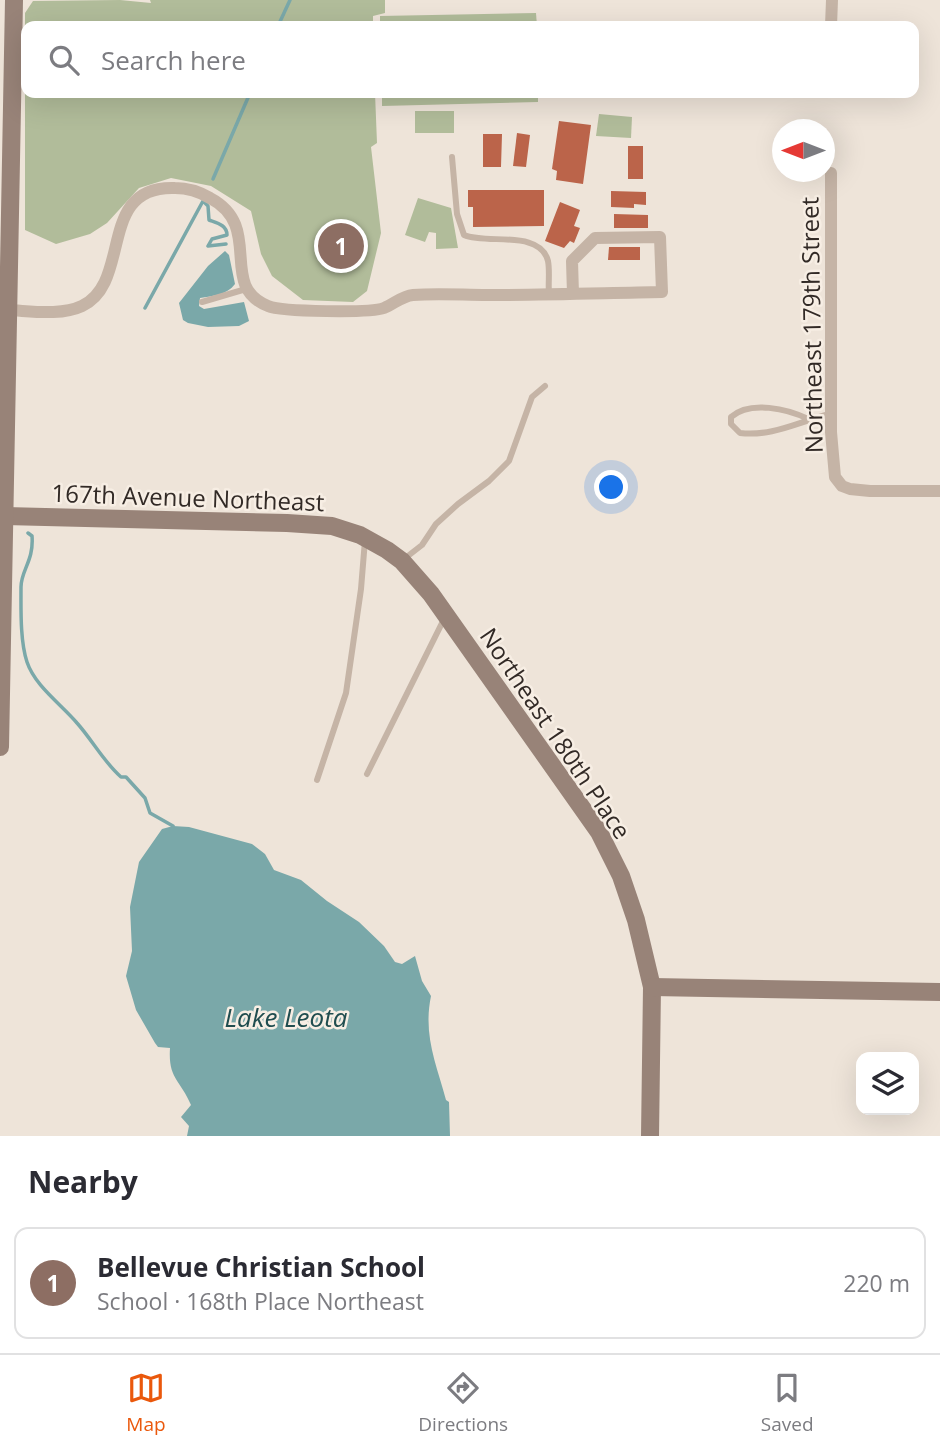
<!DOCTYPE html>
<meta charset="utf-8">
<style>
body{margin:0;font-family:"Open Sans",sans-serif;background:#f2f2f3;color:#2b2b33}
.controls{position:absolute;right:21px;bottom:21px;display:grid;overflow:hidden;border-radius:14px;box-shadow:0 7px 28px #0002}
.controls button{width:63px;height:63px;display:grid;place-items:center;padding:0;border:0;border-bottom:2px solid #e1e1e2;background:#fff;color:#2b2b33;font:35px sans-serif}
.compass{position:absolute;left:772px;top:119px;width:63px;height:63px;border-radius:50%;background:#fff;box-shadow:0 7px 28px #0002;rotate:270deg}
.you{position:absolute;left:612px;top:488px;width:24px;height:24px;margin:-18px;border:5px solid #fff;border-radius:50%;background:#1a73e8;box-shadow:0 0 0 10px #1a73e833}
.badge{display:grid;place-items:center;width:46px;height:46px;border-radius:50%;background:#ea580c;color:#fff;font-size:23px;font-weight:700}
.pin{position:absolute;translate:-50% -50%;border:4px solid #fff;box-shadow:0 2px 7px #0006}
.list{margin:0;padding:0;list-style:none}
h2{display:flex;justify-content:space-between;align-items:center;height:91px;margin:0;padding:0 28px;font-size:30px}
h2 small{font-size:23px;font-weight:400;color:#7c7c81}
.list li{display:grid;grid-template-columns:46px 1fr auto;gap:21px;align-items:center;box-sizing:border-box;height:112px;margin:0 14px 14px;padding:0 14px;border:2px solid #e1e1e2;border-radius:14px}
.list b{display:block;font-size:26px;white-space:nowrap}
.list p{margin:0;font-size:23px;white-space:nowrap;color:#7c7c81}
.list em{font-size:23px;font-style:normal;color:#7c7c81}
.icon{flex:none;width:38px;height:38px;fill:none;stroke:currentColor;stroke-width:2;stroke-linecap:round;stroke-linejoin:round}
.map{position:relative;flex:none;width:940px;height:1136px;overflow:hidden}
.search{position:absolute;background:#fff;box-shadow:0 7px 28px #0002;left:21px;right:21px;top:21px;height:77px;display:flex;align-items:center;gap:18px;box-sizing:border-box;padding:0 24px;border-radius:14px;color:#7c7c81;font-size:26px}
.sheet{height:217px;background:#fff}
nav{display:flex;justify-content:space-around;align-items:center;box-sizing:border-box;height:98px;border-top:2px solid #e1e1e2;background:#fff;font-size:19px;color:#7c7c81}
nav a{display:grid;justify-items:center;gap:4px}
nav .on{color:#ea580c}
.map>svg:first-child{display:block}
.green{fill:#b1bc9a}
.water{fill:#7aa8a9}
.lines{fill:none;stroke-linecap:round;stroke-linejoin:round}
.stream{stroke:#7aa8a9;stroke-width:3.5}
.building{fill:#bb644a}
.lane{stroke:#c5b4a6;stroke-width:6}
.street{stroke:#c5b4a6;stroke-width:12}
.secondary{stroke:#988378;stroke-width:18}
.labels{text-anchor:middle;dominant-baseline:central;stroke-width:5;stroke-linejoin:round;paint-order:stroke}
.street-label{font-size:24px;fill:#322a26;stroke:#f7eee4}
.water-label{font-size:26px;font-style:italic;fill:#204d4f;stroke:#f7eee4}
</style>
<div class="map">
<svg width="940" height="1136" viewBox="0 0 940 1136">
<rect width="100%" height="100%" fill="#eee4d9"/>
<g class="green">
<path d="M 120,0 L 151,3 L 150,0 L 385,0 L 385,13 L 373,16 L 373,26 L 26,26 L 26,93 L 375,93 L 377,143 L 371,147 L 381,233 L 367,291 L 353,302 L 303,300 L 272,276 L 261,254 L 251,211 L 211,186 L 171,178 L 139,188 L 107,223 L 90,234 L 56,244 L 25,230 L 25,13 L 33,1 Z"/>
<path d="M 536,13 L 537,26 L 380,26 L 380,16 Z"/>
<path d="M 382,93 L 538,93 L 538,102 L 382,106 Z"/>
<rect x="415" y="111" width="39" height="22"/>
<path d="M 599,114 L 632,117 L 631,138 L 596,136 Z"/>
<path d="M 418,198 L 451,208 L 458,248 L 436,249 L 436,233 L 429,232 L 425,242 L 405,235 Z"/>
</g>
<g class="water">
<path d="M 225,251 L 229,255 L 235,284 C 227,295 213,296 200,298 L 199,306 L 204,309 L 244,302 L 249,321 L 239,326 L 208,327 L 188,323 L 183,320 L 179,303 L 208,266 Z"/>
<path d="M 173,826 L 189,827 L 252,844 L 265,854 L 274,870 L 301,880 L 327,901 L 359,922 L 384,946 L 395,962 L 402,964 L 415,956 L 422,981 L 431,996 C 423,1035 436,1063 446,1100 L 449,1102 L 450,1136 L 187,1136 L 189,1126 L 181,1117 L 191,1105 C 180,1079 168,1079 170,1048 L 158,1047 L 155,1043 L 136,1010 L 126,976 L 132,951 L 130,907 L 139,862 L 162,829 Z"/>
</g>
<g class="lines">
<g class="stream">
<path d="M 278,26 L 290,0"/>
<path d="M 213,179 L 250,93"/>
<path d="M 145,308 L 203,201 L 208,206 L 209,220 C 217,223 227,225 227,235 L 212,239 L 208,246 L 226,244"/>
<path d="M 28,533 L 32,536 C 34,561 21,570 21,587 C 21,609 20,641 27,662 C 35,686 61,704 77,723 C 93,741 103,761 121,777 L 126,777 L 145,798 L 150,813 L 173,826"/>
</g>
</g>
<g class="building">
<path d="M 559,121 L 591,125 L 583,184 L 556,180 L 557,171 L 552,169 Z"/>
<path d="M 517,133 L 530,135 L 526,167 L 513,166 Z"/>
<path d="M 483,134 L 502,134 L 501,167 L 483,167 Z"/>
<rect x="628" y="146" width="15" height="33"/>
<path d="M 468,190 L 544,190 L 544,226 L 473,227 L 473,207 L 468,207 Z"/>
<path d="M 611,191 L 646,192 L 646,205 L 634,204 L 634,208 L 611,207 Z"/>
<path d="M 560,202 L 580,210 L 574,226 L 580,228 L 574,243 L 570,241 L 564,248 L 545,241 Z"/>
<path d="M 614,214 L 648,215 L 648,228 L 614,228 Z"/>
<path d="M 609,247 L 640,247 L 640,260 L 608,260 Z"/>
</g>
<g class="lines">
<g class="lane">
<path d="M 452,157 L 457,214 L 464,235 C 487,245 540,229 548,261 C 550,271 548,284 549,294"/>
<path d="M 202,302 L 246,289"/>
<path d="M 808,419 C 788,409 750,400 731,417 L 731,424 L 740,433 C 772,437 800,421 830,414"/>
<path d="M 404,559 L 422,545 L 436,524 L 458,504 L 489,481 L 509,461 L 532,397 L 545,386"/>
<path d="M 367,774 L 445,617"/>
<path d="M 317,780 L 346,693 L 361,589 L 365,540"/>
</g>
<g class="street">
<path d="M 831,26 L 832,0"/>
<path d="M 831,173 L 831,432 L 835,477 L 842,486 L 850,489 L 870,491 L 940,491"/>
<path d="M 8,310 C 31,311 61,316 82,306 C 133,282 96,185 175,188 C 187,188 200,192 210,198 C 265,227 217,286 268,306 C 282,312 371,313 384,308 C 394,304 402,296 413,295 C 438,293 463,295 487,295 C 546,295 604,293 662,292 L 660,237 L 595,238 L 572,261 L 573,294"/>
</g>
<g class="secondary">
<path d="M 5,516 L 287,523 L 332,526 L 360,535 L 387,550 L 402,561 L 431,594 L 599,832 L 621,876 L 636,920 L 652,987 L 650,1136"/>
<path d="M 0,747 L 14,0"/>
<path d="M 652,987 L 940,992"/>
</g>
</g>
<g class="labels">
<g class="street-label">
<text transform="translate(811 325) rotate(-91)">Northeast 179th Street</text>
<text transform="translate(188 497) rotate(2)">167th Avenue Northeast</text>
<text transform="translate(556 733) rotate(56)">Northeast 180th Place</text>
</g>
<g class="water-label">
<text x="286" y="1017">Lake Leota</text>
</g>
</g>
</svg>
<div class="controls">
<button><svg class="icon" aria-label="layers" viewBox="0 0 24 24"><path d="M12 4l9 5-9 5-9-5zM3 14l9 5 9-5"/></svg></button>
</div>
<svg class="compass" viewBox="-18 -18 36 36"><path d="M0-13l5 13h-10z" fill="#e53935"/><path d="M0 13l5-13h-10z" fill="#7c7c81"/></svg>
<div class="you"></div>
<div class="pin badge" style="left:341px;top:246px;background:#8d6e63">1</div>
<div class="search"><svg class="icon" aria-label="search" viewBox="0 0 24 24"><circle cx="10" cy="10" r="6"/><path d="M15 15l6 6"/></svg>Search here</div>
</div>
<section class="sheet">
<h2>Nearby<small></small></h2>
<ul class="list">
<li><span class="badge" style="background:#8d6e63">1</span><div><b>Bellevue Christian School</b><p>School · 168th Place Northeast</p></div><em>220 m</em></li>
</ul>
</section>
<nav>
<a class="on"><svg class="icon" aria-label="map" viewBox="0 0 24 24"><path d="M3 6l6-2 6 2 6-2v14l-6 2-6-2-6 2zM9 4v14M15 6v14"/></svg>Map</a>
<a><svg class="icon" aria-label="directions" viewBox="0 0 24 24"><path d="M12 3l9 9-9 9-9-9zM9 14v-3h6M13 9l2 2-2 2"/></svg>Directions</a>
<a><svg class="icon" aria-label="saved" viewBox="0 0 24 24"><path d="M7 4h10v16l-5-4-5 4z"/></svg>Saved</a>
</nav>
